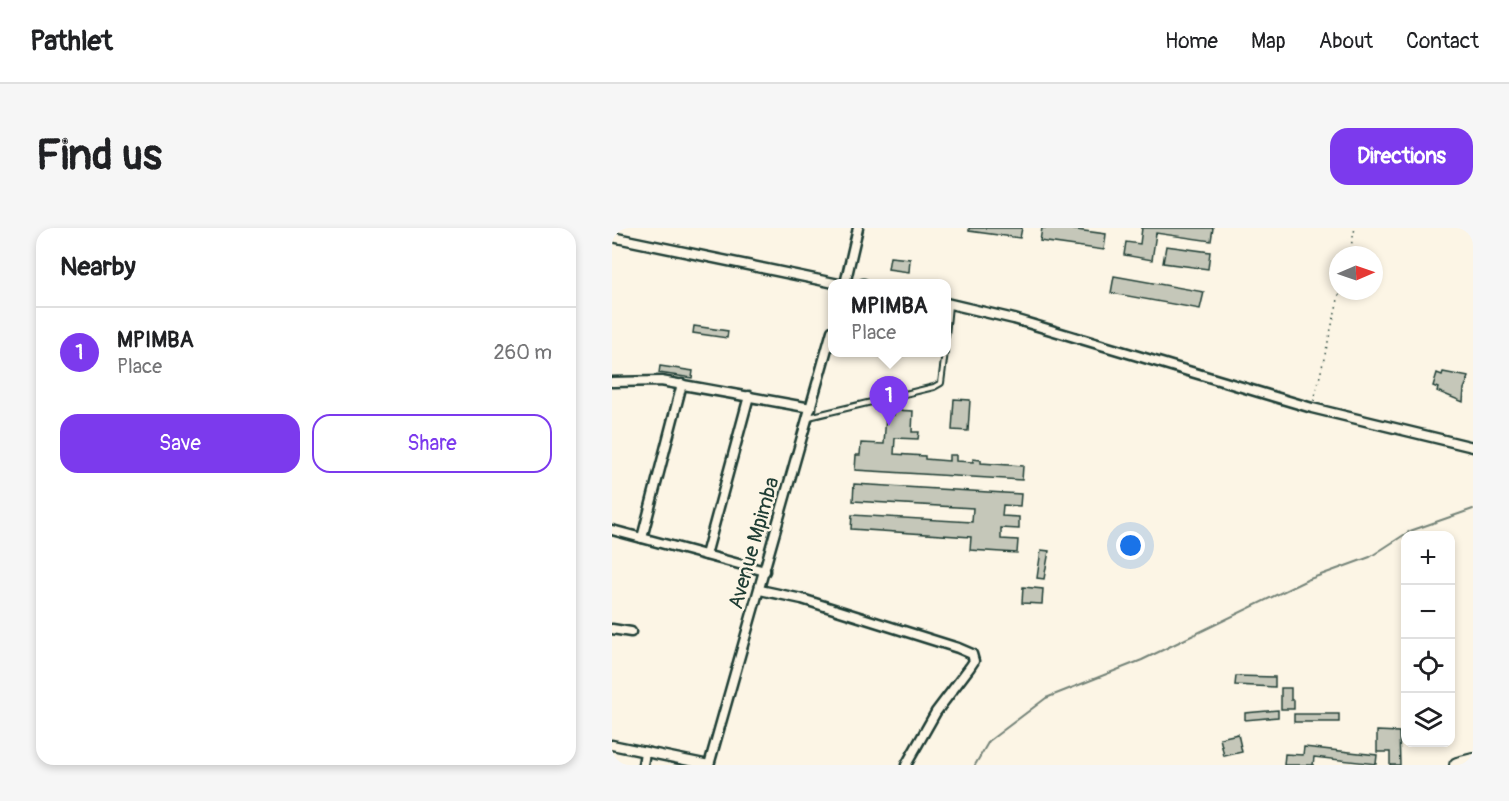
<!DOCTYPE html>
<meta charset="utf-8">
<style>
body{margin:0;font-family:Pangolin,sans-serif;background:#f6f6f6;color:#202124}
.controls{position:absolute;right:18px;bottom:18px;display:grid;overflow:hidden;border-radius:12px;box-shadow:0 3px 9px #0003}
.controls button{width:54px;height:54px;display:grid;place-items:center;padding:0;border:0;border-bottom:2px solid #e0e0e0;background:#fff;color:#202124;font:30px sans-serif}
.compass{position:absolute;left:717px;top:18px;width:54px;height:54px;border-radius:50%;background:#fff;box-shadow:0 3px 9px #0003;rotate:88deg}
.you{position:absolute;left:519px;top:318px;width:21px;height:21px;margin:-15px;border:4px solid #fff;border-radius:50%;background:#1a73e8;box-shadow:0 0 0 9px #1a73e833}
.badge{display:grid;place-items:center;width:39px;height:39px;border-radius:50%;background:#7c3aed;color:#fff;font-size:20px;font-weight:700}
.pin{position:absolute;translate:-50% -50px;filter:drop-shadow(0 2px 3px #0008)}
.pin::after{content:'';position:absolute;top:32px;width:21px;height:18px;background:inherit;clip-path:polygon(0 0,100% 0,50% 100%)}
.popup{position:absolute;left:216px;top:51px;width:123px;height:78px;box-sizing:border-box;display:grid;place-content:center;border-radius:12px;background:#fff;filter:drop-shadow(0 2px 4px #0005);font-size:20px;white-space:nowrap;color:#757577}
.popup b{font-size:22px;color:#202124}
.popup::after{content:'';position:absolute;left:50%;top:100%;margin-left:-12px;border:12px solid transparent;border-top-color:#fff}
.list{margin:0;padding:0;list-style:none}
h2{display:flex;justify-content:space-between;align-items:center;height:78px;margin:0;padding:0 24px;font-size:26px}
h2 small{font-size:20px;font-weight:400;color:#757577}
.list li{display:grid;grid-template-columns:39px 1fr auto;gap:18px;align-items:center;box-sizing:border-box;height:90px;padding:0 24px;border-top:2px solid #e0e0e0}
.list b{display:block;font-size:22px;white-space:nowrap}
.list p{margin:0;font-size:20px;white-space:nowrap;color:#757577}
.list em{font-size:20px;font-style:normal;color:#757577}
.actions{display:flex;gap:12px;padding:18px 24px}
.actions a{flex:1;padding:14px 0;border:2px solid #7c3aed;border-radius:18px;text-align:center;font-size:21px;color:#7c3aed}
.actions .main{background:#7c3aed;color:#fff}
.icon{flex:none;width:33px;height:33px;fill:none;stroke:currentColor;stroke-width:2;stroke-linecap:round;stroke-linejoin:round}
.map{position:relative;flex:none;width:861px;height:537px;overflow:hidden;border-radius:18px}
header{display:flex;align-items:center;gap:36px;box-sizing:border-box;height:84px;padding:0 30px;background:#fff;border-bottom:2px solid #e0e0e0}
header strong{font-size:28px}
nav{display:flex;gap:33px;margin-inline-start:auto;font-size:21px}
.intro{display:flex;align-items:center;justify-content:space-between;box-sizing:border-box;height:144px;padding:0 36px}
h1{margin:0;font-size:42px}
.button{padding:15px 27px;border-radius:18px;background:#7c3aed;color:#fff;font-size:21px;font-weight:700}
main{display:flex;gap:36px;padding:0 36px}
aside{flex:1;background:#fff;border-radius:18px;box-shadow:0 3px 9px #0003}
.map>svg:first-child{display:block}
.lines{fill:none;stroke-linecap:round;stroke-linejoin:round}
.stream{stroke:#758479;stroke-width:2}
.building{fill:#c5c7b9;stroke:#1f3d34;stroke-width:1.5}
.service-casing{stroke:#1f3d34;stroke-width:8}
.minor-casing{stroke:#1f3d34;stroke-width:13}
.primary-casing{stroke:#1f3d34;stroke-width:18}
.path{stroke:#1f3d34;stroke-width:1.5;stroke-dasharray:1.5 4.5;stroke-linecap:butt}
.service{stroke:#fcf5e5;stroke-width:4}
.minor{stroke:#fcf5e5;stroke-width:8}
.primary{stroke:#fcf5e5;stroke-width:14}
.labels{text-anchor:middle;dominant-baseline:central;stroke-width:5;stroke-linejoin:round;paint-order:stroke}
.street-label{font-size:21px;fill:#1f3d34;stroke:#fcf5e5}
</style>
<header>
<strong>Pathlet</strong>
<nav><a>Home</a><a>Map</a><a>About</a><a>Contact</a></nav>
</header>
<div class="intro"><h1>Find us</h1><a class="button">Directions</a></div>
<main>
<aside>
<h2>Nearby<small></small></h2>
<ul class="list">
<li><span class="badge">1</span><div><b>MPIMBA</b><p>Place</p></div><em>260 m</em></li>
</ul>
<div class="actions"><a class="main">Save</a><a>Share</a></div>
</aside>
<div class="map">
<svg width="861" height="537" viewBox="0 0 861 537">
<rect width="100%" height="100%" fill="#fcf5e5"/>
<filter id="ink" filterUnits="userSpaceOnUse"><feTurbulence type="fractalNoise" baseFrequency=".0167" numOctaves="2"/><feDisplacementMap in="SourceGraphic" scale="12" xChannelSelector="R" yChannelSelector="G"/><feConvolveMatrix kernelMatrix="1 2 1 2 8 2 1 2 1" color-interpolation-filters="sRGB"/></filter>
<g filter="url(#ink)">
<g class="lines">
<path class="stream" d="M 363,537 L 377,513 L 434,470 L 530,432 L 695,352 L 758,329 L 798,303 L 861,281"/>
</g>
<g class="building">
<path d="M 357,0 L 410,0 L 408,10 L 357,3 Z"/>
<path d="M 430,0 L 450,0 L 494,6 L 492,22 L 428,13 Z"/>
<path d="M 530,0 L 601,0 L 599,13 L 544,5 L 540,32 L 512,27 L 514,14 L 528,16 Z"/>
<path d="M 554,18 L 598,24 L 596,41 L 551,35 Z"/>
<path d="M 278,29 L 298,31 L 297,44 L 276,41 Z"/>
<path d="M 502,48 L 592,64 L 588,81 L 499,65 Z"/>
<path d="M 82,98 L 116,103 L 115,110 L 81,105 Z"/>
<path d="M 48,138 L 81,143 L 80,150 L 47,145 Z"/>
<path d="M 831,144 L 857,149 L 852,161 L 851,174 L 825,163 L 826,160 L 821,158 L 825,145 L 830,147 Z"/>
<path d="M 342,171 L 358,172 L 356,203 L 340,202 Z"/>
<path d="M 282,182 L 301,183 L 300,204 L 307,204 L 306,211 L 283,210 L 282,226 L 313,228 L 313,231 L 337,233 L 337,227 L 344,227 L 344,233 L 361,234 L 361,231 L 369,232 L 369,235 L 411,238 L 410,252 L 243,242 L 244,227 L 248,227 L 249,215 L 272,216 L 274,187 L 282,187 Z"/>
<path d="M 242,256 L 409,266 L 408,278 L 391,277 L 390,288 L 407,289 L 407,301 L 389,300 L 389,311 L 406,312 L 405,325 L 358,322 L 359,309 L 239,301 L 240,287 L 360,294 L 361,280 L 241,273 Z"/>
<path d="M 429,322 L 437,323 L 432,351 L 425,350 Z"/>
<path d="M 411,359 L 431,361 L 430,376 L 410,375 Z"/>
<path d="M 624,448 L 663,449 L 663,459 L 623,457 Z"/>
<path d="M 669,460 L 679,460 L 679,472 L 682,472 L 682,481 L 669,481 Z"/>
<path d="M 666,482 L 666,489 L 633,492 L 633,485 Z"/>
<rect x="682" y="486" width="45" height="8"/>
<path d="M 765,503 L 787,504 L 788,537 L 778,537 L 778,524 L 765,524 Z"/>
<path d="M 626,506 L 630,524 L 612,528 L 608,510 Z"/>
<path d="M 692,519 L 765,527 L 764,536 L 702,529 L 701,537 L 672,537 L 673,526 L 691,527 Z"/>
</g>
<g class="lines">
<g class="service-casing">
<g id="service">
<path d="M 334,108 L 337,77"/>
<path d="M 197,189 L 322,159 L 329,155 L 333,124"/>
</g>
</g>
<g class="minor-casing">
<g id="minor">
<path d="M 0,9 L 227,56"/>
<path d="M 233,56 L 246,0"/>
<path d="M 251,56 L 252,56"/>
<path d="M 334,75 L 402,91 L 700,180 L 861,219"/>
<path d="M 0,154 L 49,153 L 199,180"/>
<path d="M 0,302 L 153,343"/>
<path d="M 30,310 L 70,156"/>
<path d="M 94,327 L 137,168"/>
<path d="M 148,362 L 190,371 L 346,420 L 360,426 L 362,433 L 358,439 L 324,484 L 294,537"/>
<path d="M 0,401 L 19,404"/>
<path d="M 0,517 L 97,537"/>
<path d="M 31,537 L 33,524"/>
<path d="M 97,537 L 220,103"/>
</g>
</g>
<g class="primary-casing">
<path id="primary" d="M 845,537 L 861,533"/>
</g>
<g class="path">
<path d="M 737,27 L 743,0"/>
<path d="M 702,173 L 728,63"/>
</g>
<use href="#service" class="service"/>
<use href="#minor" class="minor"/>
<use href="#primary" class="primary"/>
</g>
</g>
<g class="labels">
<g class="street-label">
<text transform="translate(142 315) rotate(-74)">Avenue Mpimba</text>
</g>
</g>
</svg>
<div class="controls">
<button>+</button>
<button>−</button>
<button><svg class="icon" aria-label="locate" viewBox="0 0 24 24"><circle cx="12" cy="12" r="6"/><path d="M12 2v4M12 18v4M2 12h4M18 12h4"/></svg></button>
<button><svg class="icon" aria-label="layers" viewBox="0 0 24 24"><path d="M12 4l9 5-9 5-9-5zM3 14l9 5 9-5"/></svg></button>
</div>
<svg class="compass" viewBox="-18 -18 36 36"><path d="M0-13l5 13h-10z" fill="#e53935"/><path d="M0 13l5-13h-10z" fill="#757577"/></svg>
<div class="you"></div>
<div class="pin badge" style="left:277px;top:198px">1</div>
<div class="popup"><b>MPIMBA</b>Place</div>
</div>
</main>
